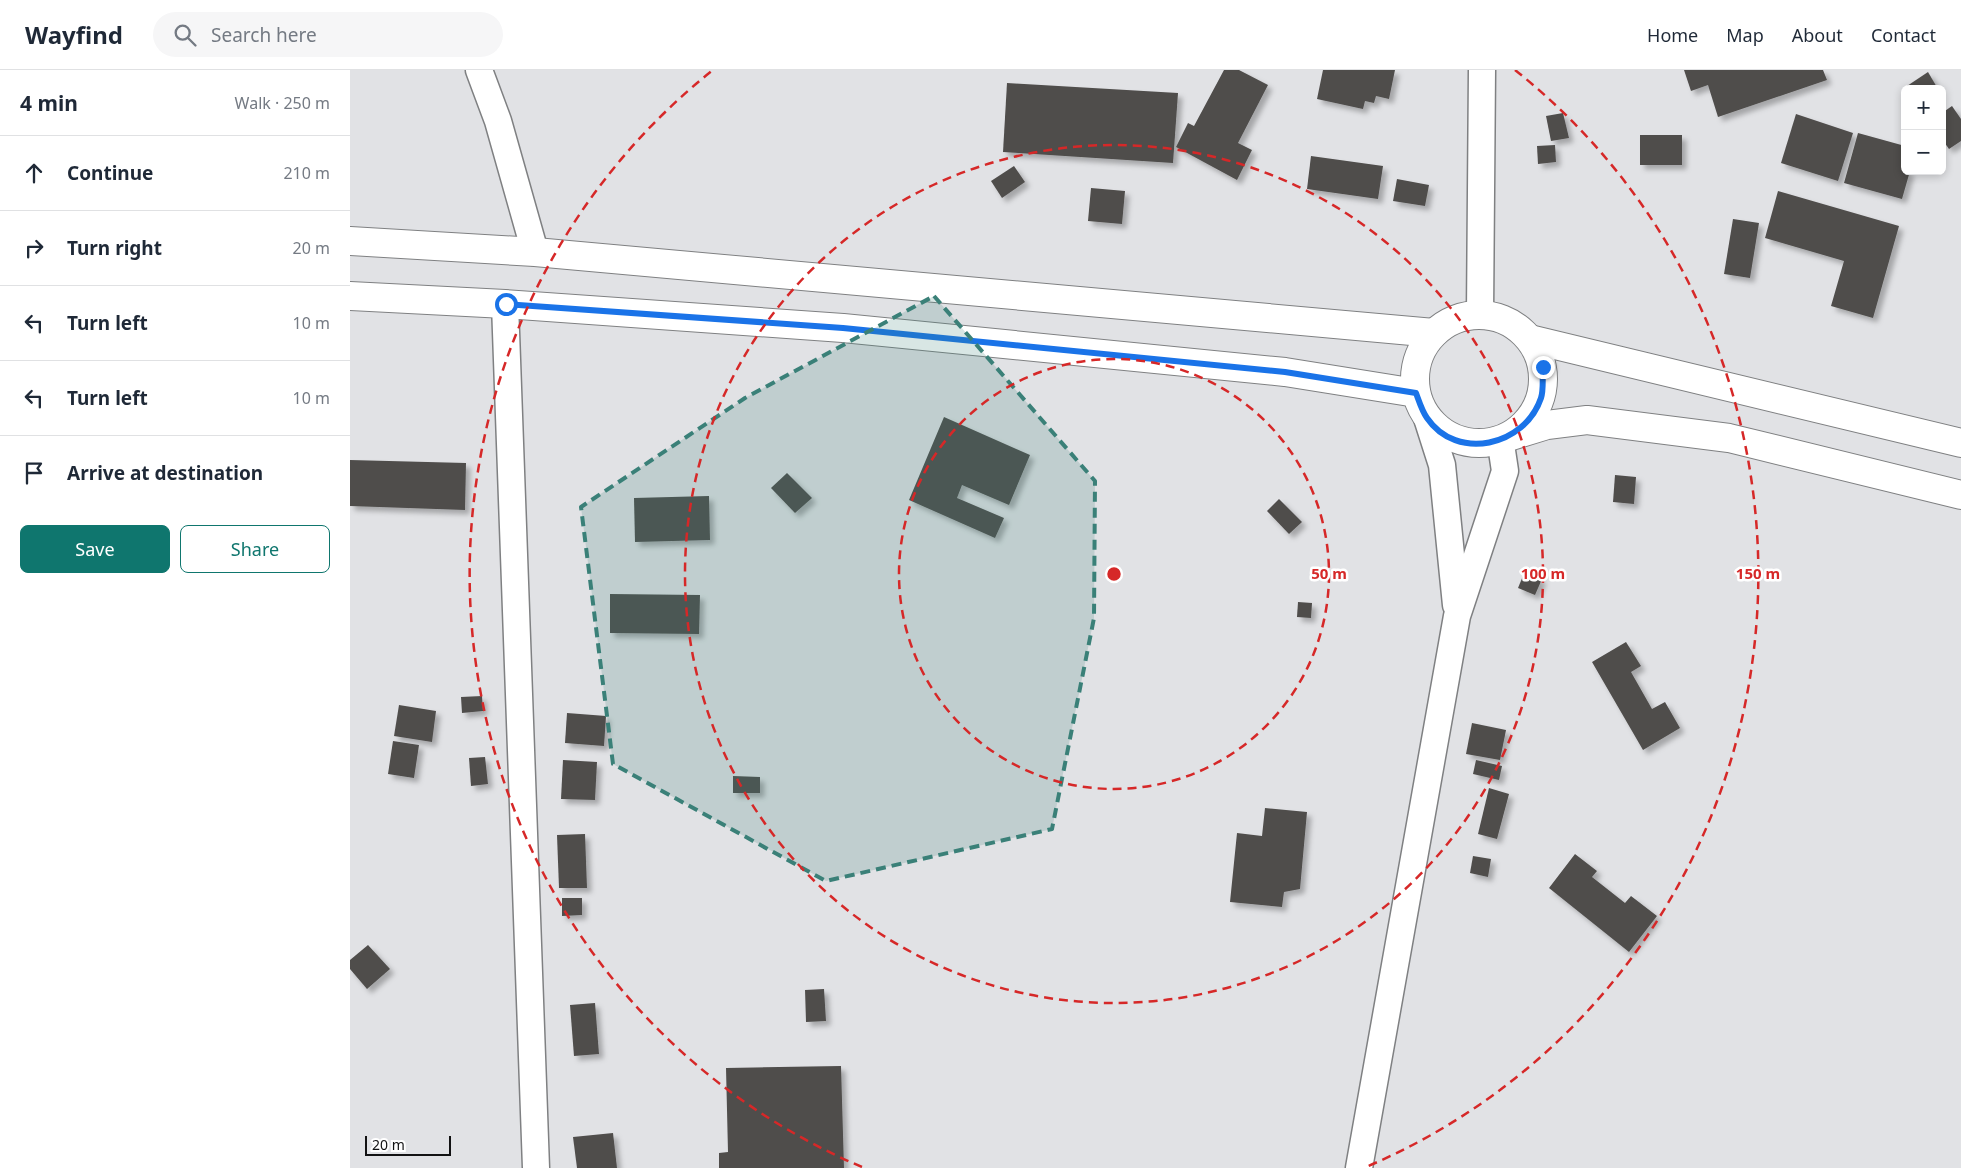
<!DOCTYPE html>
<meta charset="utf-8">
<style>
body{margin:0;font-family:"Noto Sans",sans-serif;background:#f6f6f7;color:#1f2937}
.controls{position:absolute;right:15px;top:15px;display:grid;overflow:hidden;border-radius:8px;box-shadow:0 2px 8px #0003}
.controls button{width:45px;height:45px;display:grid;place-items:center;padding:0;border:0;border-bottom:1px solid #e0e1e3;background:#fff;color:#1f2937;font:25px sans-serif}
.scale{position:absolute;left:15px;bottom:12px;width:86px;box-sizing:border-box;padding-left:5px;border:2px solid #121213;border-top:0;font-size:14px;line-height:18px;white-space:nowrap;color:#121213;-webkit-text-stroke:4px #fff;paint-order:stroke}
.stop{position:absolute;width:15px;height:15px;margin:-11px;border:4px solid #1a73e8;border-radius:50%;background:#fff}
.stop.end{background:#1a73e8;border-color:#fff;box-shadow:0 1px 5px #0008}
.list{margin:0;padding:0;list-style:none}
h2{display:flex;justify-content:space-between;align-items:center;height:65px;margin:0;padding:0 20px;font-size:21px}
h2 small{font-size:16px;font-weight:400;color:#747a83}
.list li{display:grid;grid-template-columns:32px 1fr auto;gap:15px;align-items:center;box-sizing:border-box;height:75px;padding:0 20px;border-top:1px solid #e0e1e3}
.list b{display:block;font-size:19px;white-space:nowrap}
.list em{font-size:16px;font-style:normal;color:#747a83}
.actions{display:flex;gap:10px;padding:15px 20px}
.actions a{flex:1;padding:11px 0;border:1px solid #0f766e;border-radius:8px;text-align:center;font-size:18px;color:#0f766e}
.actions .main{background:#0f766e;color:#fff}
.icon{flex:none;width:28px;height:28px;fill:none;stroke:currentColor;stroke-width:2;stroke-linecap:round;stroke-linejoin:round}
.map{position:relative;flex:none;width:1611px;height:1098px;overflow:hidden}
header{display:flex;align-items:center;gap:30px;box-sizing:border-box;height:70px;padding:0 25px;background:#fff;border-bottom:1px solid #e0e1e3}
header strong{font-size:24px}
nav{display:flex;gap:28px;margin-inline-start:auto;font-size:18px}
.search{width:350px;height:45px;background:#f6f6f7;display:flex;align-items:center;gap:12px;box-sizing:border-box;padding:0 18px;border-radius:28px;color:#747a83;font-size:19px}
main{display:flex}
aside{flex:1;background:#fff}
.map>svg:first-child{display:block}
.building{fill:#4f4d4b;filter:url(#shadow)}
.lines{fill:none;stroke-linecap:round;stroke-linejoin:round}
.street-casing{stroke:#7f8082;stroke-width:29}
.secondary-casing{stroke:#7f8082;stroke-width:30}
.street{stroke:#fff;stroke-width:26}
.secondary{stroke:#fff;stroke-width:28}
.route{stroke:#1a73e8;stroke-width:6}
.marked{fill:#3a8078;fill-opacity:0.2;stroke:#3a8078;stroke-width:4;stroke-dasharray:10 6;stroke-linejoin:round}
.ring{fill:none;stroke:#d62828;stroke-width:2.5;stroke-dasharray:9 6}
.centre{fill:#d62828;stroke:#fff;stroke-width:2.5}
.ring-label{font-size:15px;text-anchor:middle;font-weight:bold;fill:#d62828;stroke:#fff;stroke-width:5;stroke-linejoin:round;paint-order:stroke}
</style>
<header>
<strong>Wayfind</strong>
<div class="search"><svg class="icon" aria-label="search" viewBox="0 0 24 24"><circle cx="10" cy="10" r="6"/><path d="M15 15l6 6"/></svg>Search here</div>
<nav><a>Home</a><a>Map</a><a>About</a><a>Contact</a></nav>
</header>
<main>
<aside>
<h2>4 min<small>Walk · 250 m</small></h2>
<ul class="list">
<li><svg class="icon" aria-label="ahead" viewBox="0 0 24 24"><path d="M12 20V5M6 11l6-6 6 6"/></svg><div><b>Continue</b></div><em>210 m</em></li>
<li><svg class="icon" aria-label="right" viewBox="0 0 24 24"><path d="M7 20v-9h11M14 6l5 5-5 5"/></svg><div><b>Turn right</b></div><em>20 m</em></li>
<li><svg class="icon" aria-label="left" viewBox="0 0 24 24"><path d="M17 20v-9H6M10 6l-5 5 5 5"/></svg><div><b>Turn left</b></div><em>10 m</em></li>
<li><svg class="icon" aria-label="left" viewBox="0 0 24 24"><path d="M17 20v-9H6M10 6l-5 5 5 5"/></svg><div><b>Turn left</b></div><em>10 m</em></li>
<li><svg class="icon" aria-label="arrive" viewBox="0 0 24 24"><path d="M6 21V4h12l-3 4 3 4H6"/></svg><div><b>Arrive at destination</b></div></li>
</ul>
<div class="actions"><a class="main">Save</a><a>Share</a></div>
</aside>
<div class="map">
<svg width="1611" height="1098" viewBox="0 0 1611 1098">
<defs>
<filter id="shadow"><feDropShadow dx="4.5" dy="4.5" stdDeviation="2.5" flood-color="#0004"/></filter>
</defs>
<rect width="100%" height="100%" fill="#e1e2e5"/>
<g class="building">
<path d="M 874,0 L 889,0 L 918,15 L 888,73 L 902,80 L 887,110 L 826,77 L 838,53 L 844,56 Z"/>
<path d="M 973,0 L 1045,0 L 1039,29 L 1026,26 L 1024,33 L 1015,31 L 1013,39 L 967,29 Z"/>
<path d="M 1334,0 L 1473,0 L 1477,10 L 1368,47 L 1358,15 L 1341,21 Z"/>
<path d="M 1578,2 L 1588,19 L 1559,19 L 1557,16 Z"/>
<path d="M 657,13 L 828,23 L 823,93 L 653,82 Z"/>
<path d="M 1602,36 L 1611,49 L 1611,71 L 1599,79 L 1592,69 L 1592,43 Z"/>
<path d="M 1213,43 L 1219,68 L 1201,71 L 1196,46 Z"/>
<path d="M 1446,44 L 1503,63 L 1488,111 L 1431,93 Z"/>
<path d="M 1508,63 L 1555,76 L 1555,101 L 1560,101 L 1552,129 L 1494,113 Z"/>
<rect x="1290" y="65" width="42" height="30"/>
<path d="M 1205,75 L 1206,92 L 1188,94 L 1187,76 Z"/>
<path d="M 961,86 L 1033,96 L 1028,129 L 957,119 Z"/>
<path d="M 664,96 L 675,112 L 652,128 L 641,111 Z"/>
<path d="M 1047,109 L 1079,115 L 1075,136 L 1043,131 Z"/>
<path d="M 741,118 L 775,121 L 772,154 L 738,151 Z"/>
<path d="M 1428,121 L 1549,156 L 1523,248 L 1481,236 L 1494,191 L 1415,168 Z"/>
<path d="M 1383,149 L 1409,153 L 1400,208 L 1374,204 Z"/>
<path d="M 594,347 L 680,385 L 659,435 L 612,415 L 607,428 L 654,448 L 645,468 L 559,430 Z"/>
<path d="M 0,390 L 116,393 L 115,440 L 0,436 Z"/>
<path d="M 437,403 L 462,428 L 445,443 L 421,418 Z"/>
<path d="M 1265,405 L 1286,407 L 1284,434 L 1263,432 Z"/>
<path d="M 359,426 L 360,470 L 285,472 L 284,428 Z"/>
<path d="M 929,429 L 952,452 L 939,464 L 917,441 Z"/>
<path d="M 1175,501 L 1192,509 L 1185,525 L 1168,518 Z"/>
<path d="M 260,524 L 350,525 L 349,564 L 260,563 Z"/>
<path d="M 948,532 L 962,533 L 961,548 L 947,547 Z"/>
<path d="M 1276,572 L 1291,596 L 1281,602 L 1302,639 L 1315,632 L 1330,658 L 1293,680 L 1242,592 Z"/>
<path d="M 132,626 L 133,641 L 112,643 L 111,627 Z"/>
<path d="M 49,635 L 86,641 L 82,672 L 44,666 Z"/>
<path d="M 217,643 L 256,646 L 254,676 L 215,673 Z"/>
<path d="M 1122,653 L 1156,660 L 1150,690 L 1116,684 Z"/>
<path d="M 43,671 L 69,675 L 64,708 L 38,704 Z"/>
<path d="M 135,687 L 138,714 L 121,716 L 119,688 Z"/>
<path d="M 213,690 L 247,692 L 245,730 L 211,729 Z"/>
<path d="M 1126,690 L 1152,696 L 1149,710 L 1123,704 Z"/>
<path d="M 383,706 L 410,707 L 410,723 L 383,723 Z"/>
<path d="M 1139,718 L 1159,724 L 1147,769 L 1128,764 Z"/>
<path d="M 915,738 L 957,742 L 950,819 L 934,822 L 932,837 L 880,832 L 887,763 L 912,766 Z"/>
<path d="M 235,764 L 237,818 L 209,818 L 207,765 Z"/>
<path d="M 1225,784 L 1247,801 L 1242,807 L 1275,833 L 1281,826 L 1307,846 L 1279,882 L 1199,818 Z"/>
<path d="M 1123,786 L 1141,789 L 1138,807 L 1120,803 Z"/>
<path d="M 212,828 L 232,828 L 232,845 L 212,846 Z"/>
<path d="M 18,875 L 40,899 L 17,919 L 0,899 L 0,890 Z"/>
<path d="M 474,919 L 476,951 L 456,952 L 455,920 Z"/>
<path d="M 245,933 L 249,984 L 224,986 L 220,935 Z"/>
<path d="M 491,996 L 494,1098 L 369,1098 L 369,1083 L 378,1082 L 376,998 Z"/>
<path d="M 263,1063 L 267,1098 L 227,1098 L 223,1067 Z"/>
</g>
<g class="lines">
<g class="street-casing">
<g id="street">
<path d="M 129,0 L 148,51 L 185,182"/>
<path d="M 155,234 L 186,1098"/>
<path d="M 1130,244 L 1132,0"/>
<path d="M 1077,348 L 1092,395 L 1106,535"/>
<path d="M 1009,1098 L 1107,546 L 1155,401 L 1152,381 L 1146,372"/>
</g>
</g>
<g class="secondary-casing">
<g id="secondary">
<path d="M 0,171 L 185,182 L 1084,263"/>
<path d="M 0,226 L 155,234 L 493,258 L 935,302 L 1066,323"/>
<circle cx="1129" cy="309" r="64"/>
<path d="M 1180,269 L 1611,373"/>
<path d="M 1158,367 L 1197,355 L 1237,350 L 1379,368 L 1611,425"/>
</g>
</g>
<use href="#street" class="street"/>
<use href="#secondary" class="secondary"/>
</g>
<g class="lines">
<path class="route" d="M 156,234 L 493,258 L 935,302 L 1066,323 C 1069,331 1072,341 1077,348 C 1107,392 1175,376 1191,328 C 1194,319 1192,306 1193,297"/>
</g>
<path class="marked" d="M 584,226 L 745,411 L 744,548 L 702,759 L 476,811 L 263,694 L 231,437 L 395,328 Z"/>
<g class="ring">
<circle cx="764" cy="504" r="215"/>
<circle cx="764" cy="504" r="429"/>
<path d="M512 1097A644 644 0 0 1 363 0M1165 0A644 644 0 0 1 1016 1097"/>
</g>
<circle cx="764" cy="504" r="8" class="centre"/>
<g class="ring-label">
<text x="979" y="509">50 m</text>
<text x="1193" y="509">100 m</text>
<text x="1408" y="509">150 m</text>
</g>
</svg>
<div class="controls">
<button>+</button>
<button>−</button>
</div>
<div class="scale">20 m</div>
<div class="stop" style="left:156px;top:234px"></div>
<div class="stop end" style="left:1193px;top:297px"></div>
</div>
</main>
